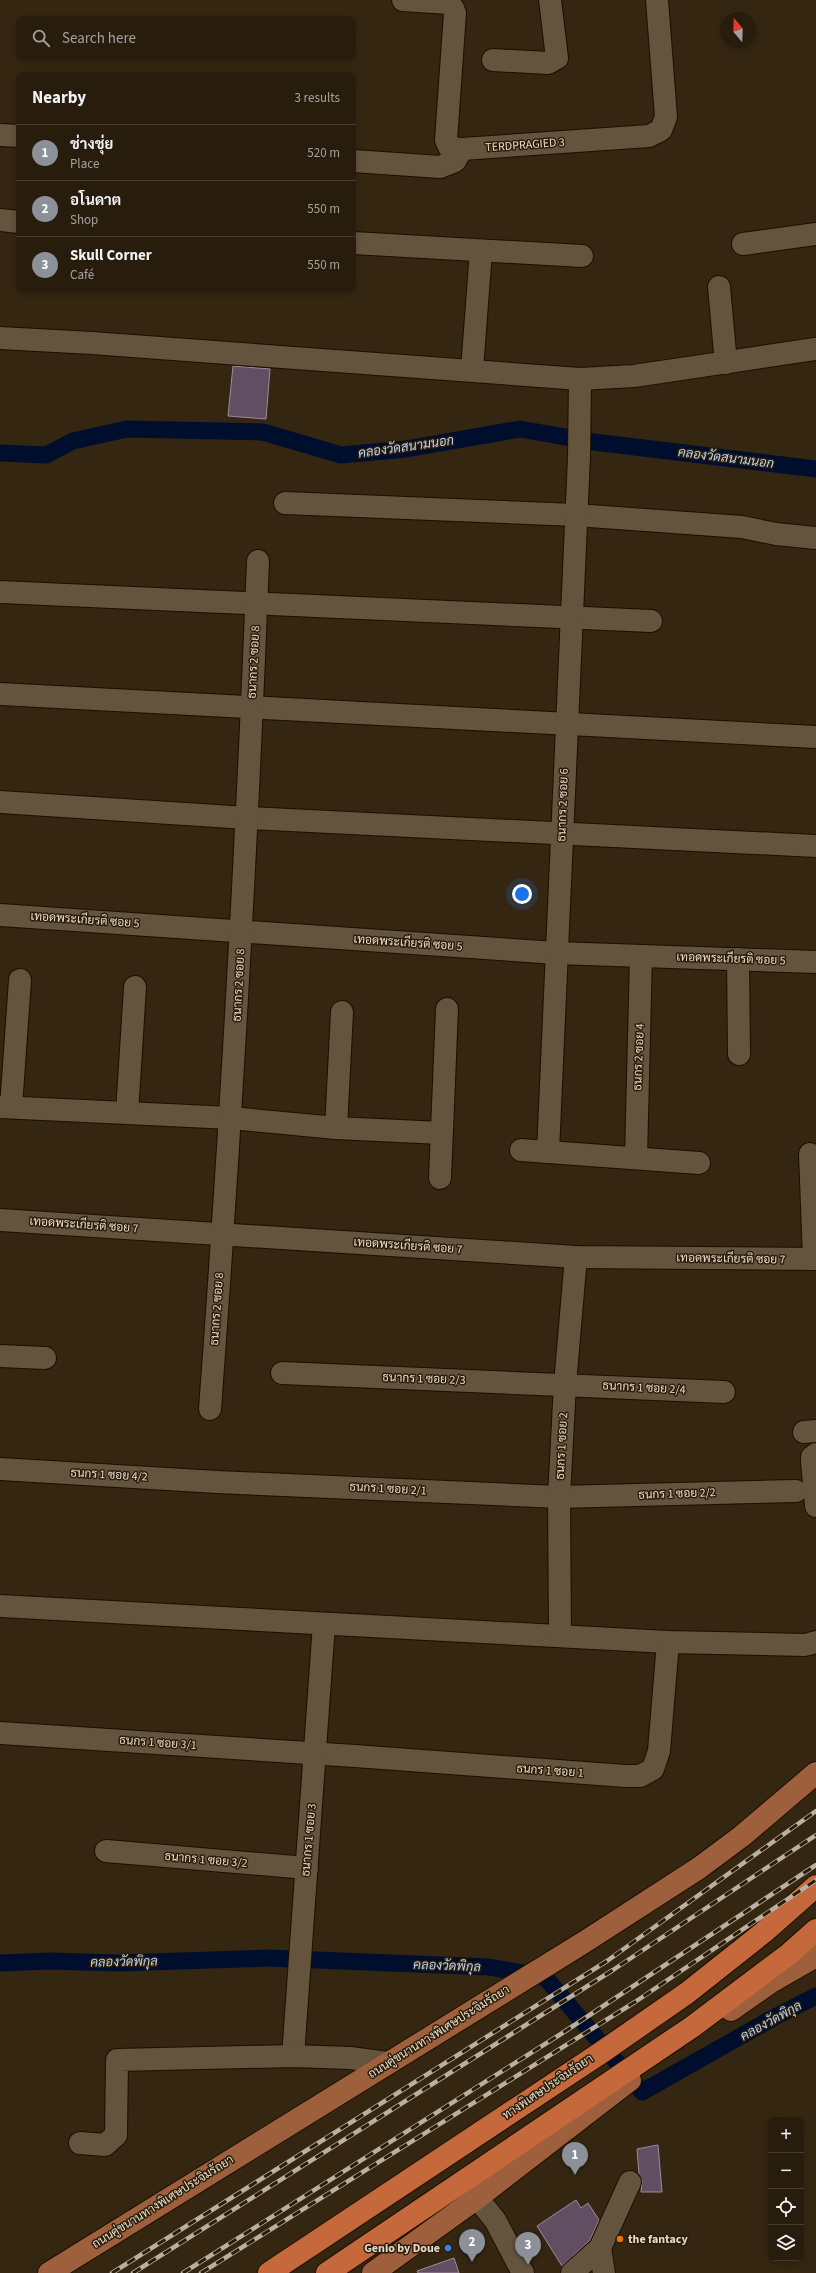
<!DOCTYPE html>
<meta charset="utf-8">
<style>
body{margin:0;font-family:"Source Sans 3",Sarabun,sans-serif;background:#302516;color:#f1f3f6}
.controls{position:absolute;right:12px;bottom:12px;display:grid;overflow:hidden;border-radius:8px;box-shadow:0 2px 6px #0003}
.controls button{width:36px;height:36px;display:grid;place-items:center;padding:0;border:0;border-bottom:1px solid #443a2e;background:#281c0d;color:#f1f3f6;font:20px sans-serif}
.compass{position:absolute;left:720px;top:12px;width:36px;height:36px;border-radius:50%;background:#281c0d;box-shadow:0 2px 6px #0003;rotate:341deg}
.you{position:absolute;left:522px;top:894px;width:14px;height:14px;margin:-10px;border:3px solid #fff;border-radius:50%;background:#1a73e8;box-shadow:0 0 0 6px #1a73e833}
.badge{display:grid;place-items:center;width:26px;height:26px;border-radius:50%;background:#8c9099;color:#fff;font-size:13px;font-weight:700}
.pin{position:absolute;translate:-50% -33px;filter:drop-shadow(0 1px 2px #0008)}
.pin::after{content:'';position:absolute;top:21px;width:14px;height:12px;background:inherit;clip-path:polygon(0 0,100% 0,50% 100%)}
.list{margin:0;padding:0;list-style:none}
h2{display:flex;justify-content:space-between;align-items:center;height:52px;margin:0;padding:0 16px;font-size:17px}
h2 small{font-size:13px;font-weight:400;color:#a5a19d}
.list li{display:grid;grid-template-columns:26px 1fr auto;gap:12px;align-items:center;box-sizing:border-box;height:56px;padding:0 16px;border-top:1px solid #443a2e}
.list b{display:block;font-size:15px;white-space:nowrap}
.list p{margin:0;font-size:13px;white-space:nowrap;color:#a5a19d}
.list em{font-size:13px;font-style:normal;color:#a5a19d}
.icon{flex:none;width:22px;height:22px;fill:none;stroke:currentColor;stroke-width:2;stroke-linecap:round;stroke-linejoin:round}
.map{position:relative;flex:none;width:816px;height:2273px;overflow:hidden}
.search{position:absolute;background:#281c0d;box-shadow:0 2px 6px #0003;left:16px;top:16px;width:340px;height:44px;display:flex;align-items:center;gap:10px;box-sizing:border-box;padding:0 14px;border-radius:8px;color:#a5a19d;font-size:15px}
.panel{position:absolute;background:#281c0d;box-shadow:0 2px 6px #0003;left:16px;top:72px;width:340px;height:220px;border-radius:8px}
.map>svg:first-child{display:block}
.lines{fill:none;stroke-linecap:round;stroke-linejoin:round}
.canal{stroke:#000e2d;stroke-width:17}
.building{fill:#624e62;stroke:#a08a9f}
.minor-casing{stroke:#1c0e00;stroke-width:24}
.major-casing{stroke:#1c0e00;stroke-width:24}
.highway-casing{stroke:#1c0e00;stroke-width:24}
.minor{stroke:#64533d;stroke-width:22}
.major{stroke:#9e603c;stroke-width:22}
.highway{stroke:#c5683c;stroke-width:22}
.rail-casing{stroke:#bbafa0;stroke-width:4.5}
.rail{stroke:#2b1c07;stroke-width:3;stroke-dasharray:9;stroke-linecap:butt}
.food-dot{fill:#e8710a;stroke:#2b1c07;stroke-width:1.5}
.shop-dot{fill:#3f7fe0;stroke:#2b1c07;stroke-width:1.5}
.labels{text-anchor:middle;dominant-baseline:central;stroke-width:3;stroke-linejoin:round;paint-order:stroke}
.street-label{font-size:12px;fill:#e5dbce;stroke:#2b1c07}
.poi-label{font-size:12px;font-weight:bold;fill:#e5dbce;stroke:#2b1c07;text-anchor:start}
.water-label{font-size:13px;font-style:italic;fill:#b6d0f6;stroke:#2b1c07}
</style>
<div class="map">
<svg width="816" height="2273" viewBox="0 0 816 2273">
<rect width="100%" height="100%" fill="#352611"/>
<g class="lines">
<g class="canal">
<path d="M 0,453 L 46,455 L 73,441 L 127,429 L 263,432 L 341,455 L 406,449 L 520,429 L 594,442 L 816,469"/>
<path d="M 0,1963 L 50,1961 L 119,1963 L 268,1958 L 489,1967 L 545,1977 L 642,2092 L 773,2018 L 816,1996"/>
</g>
</g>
<g class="building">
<path d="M 233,366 L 270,369 L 266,419 L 228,416 Z"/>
<path d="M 658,2145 L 662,2192 L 641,2192 L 642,2181 L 639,2174 L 637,2149 Z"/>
<path d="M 576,2200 L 581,2208 L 588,2203 L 599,2220 L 590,2240 L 562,2266 L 537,2226 Z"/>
<path d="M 454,2258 L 459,2273 L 418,2273 L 417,2271 Z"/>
</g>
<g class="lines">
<g class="minor-casing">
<g id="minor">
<path d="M 403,0 L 448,3 L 453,8 L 455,13 L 446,140 L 449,147 L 462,149 L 649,136 L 661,130 L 666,117 L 657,0"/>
<path d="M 493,60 L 548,63 L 557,58 L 550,0"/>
<path d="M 0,135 L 19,136"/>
<path d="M 353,161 L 440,167 L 455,161 L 462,149"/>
<path d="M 0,220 L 19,222"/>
<path d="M 353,243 L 582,256"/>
<path d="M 743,244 L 816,234"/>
<path d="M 719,287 L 726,363"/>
<path d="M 0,338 L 92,343 L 580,379 L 634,376 L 815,349"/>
<path d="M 472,370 L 481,251"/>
<path d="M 285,503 L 576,515 L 742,527 L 776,534 L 816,538"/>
<path d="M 0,592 L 651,621"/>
<path d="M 0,694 C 272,710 544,721 816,737"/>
<path d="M 0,802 L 247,818 L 816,846"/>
<path d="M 0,915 L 557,953 L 816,962"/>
<path d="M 738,959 L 739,1054"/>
<path d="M 0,1107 L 231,1118 L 336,1128 L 441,1133"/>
<path d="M 11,1107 L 20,980"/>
<path d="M 127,1113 L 135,987"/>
<path d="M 336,1128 L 342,1012"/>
<path d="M 521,1150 L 699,1163"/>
<path d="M 548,1152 L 579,457 L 580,379"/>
<path d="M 810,1154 L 814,1259"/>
<path d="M 636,1158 L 641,956"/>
<path d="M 440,1178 L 447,1009"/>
<path d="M 0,1220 L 576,1257 L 816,1259"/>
<path d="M 0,1356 L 45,1358"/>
<path d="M 282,1373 L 724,1392"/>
<path d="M 210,1409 C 231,1126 247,844 258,561"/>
<path d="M 804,1432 L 816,1431"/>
<path d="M 816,1454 L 812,1457 L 812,1461 L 816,1506"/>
<path d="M 0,1469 L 217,1482 L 559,1497 L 796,1491"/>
<path d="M 0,1606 L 668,1642 L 805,1645 L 816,1642"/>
<path d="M 560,1636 L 559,1497 L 565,1384 L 576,1257"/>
<path d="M 0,1733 L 355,1756 L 625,1776 L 640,1776 L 653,1769 L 659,1751 L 668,1642"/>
<path d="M 106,1851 L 307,1868"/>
<path d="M 293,2056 L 324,1624"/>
<path d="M 80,2143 L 105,2145 L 116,2135 L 117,2060 L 293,2056 L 350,2058 L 388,2063"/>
<path d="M 477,2198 L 495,2220 L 523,2273"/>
<path d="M 600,2248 L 604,2273"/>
<path d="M 572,2273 L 600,2248 L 630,2182"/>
</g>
</g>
<g class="major-casing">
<g id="major">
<path d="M 731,2010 L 771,1982 L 816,1956"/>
<path d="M 49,2273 L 586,1941 L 699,1868 L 742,1836 L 816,1773"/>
<path d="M 373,2273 L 477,2198 L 630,2080"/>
</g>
</g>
<g class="highway-casing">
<g id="highway">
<path d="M 269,2273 L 602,2052 L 687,1993 L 764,1932 L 816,1886"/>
<path d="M 327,2273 L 692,2027 L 789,1954 L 816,1930"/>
</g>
</g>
<use href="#minor" class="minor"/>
<use href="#major" class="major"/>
<use href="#highway" class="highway"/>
<g class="rail-casing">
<g id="rail">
<path d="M 112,2273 L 607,1961 L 816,1811"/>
<path d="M 133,2273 L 613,1970 L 816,1835"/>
<path d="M 183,2273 L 564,2032 L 816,1865"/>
<path d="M 201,2273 L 635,2002 L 816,1880"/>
</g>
</g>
<use href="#rail" class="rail"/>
</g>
<circle class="food-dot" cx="620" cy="2239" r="4"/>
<circle class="shop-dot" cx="448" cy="2248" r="4"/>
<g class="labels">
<g class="street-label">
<text transform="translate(525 145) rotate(-4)">TERDPRAGIED 3</text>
<text transform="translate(254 662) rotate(-87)">ธนากร 2 ซอย 8</text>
<text transform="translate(563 805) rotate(-88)">ธนากร 2 ซอย 6</text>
<text transform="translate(85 920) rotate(4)">เทอดพระเกียรติ ซอย 5</text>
<text transform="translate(408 943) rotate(4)">เทอดพระเกียรติ ซอย 5</text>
<text transform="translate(731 959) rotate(2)">เทอดพระเกียรติ ซอย 5</text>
<text transform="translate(239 985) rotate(-87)">ธนากร 2 ซอย 8</text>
<text transform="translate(639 1057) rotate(-88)">ธนกร 2 ซอย 4</text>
<text transform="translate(84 1225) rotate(4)">เทอดพระเกียรติ ซอย 7</text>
<text transform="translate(408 1246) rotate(4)">เทอดพระเกียรติ ซอย 7</text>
<text transform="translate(731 1259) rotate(1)">เทอดพระเกียรติ ซอย 7</text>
<text transform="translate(217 1309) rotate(-86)">ธนากร 2 ซอย 8</text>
<text transform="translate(424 1379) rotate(2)">ธนากร 1 ซอย 2/3</text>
<text transform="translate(644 1388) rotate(3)">ธนากร 1 ซอย 2/4</text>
<text transform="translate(562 1446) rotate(-87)">ธนกร 1 ซอย 2</text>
<text transform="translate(109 1475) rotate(3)">ธนกร 1 ซอย 4/2</text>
<text transform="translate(388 1489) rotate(3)">ธนกร 1 ซอย 2/1</text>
<text transform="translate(677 1494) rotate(-2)">ธนกร 1 ซอย 2/2</text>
<text transform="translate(158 1743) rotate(4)">ธนกร 1 ซอย 3/1</text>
<text transform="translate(550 1771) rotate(4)">ธนกร 1 ซอย 1</text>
<text transform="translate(309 1840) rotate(-85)">ธนากร 1 ซอย 3</text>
<text transform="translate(206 1860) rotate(5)">ธนากร 1 ซอย 3/2</text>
<text transform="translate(439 2032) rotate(-32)">ถนนคู่ขนานทางพิเศษประจิมรัถยา</text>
<text transform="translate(548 2087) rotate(-34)">ทางพิเศษประจิมรัถยา</text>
<text transform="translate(163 2202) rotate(-32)">ถนนคู่ขนานทางพิเศษประจิมรัถยา</text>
</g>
<g class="poi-label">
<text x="628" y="2239">the fantacy</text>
<text x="440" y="2248" text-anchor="end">Genio by Doue</text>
</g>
<g class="water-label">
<text transform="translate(406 447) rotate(-8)">คลองวัดสนามนอก</text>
<text transform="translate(726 458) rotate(7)">คลองวัดสนามนอก</text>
<text transform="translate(124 1962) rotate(-1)">คลองวัดพิกุล</text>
<text transform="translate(447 1966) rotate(2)">คลองวัดพิกุล</text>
<text transform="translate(771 2021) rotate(-29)">คลองวัดพิกุล</text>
</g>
</g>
</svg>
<div class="controls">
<button>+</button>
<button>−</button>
<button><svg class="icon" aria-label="locate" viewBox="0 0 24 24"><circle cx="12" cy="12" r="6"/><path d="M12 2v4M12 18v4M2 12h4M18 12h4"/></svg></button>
<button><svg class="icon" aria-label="layers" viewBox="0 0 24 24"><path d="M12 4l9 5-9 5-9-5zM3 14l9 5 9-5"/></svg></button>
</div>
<svg class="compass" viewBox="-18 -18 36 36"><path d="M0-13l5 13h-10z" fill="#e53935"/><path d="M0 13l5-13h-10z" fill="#a5a19d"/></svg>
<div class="you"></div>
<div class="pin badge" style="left:575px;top:2175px">1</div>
<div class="pin badge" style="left:472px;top:2262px">2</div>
<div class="pin badge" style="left:528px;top:2265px">3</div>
<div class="search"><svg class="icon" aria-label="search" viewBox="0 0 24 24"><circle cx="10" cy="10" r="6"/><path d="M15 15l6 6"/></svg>Search here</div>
<section class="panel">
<h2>Nearby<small>3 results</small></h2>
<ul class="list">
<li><span class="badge">1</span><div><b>ช่างชุ่ย</b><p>Place</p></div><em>520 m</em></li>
<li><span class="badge">2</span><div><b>อโนดาต</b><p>Shop</p></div><em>550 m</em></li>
<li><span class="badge">3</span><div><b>Skull Corner</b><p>Café</p></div><em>550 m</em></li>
</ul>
</section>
</div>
